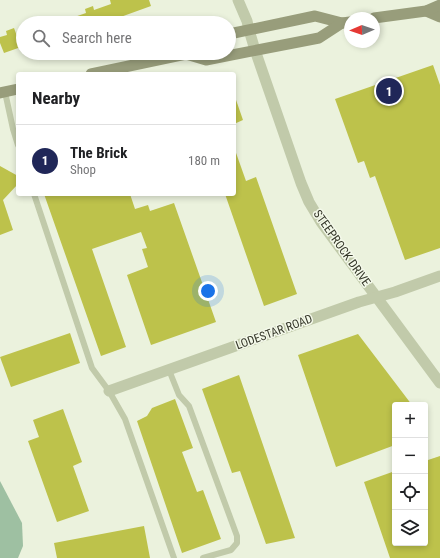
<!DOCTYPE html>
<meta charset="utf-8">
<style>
body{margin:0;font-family:"Roboto Condensed",sans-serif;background:#f2f2f2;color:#202124}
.controls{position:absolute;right:12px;bottom:12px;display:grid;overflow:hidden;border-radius:4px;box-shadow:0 2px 6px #0003}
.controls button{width:36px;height:36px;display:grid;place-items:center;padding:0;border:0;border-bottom:1px solid #e0e0e0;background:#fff;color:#202124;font:20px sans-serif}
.compass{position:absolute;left:344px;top:12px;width:36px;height:36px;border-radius:50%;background:#fff;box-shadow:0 2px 6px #0003;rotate:268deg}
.you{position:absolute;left:208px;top:291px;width:14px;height:14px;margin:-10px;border:3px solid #fff;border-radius:50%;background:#1a73e8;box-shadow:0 0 0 6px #1a73e833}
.badge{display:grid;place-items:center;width:26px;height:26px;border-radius:50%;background:#202758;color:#fff;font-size:13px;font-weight:700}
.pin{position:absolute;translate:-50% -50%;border:2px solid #fff;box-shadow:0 1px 4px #0006}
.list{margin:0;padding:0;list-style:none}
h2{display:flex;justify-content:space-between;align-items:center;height:52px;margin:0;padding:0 16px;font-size:17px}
h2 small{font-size:13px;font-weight:400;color:#757577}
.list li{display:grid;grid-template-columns:26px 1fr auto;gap:12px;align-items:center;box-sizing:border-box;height:72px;padding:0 16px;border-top:1px solid #e0e0e0}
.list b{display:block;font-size:15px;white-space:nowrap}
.list p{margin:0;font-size:13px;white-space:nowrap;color:#757577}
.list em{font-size:13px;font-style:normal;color:#757577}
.icon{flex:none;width:22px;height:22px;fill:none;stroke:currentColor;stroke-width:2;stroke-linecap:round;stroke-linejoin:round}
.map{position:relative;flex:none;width:440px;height:558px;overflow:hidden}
.search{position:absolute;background:#fff;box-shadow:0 2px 6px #0003;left:16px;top:16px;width:220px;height:44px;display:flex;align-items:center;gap:10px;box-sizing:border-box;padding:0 14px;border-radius:22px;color:#757577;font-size:15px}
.panel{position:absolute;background:#fff;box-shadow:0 2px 6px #0003;left:16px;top:72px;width:220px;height:124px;border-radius:4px}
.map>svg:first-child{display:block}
.green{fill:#9ec0a2}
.building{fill:#bdc24b}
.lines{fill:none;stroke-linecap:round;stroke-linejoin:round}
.service{stroke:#c1caaa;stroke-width:6}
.minor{stroke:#c1caaa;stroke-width:11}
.tertiary{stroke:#c1caaa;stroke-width:11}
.secondary{stroke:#989d7b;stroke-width:11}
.labels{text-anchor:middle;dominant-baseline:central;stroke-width:3;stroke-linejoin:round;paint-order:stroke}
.street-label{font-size:12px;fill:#353729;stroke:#f4f9ea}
</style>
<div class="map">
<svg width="440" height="558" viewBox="0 0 440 558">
<rect width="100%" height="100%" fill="#ebf2dd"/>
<path class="green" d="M 0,481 L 22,523 L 23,546 L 18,558 L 0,558 Z"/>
<g class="building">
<path d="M 110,0 L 149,0 L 151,6 L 104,23 L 60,23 L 60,22 L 86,13 L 85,9 L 93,6 L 94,10 L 111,4 Z"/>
<path d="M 14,28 L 21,47 L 4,53 L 0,43 L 0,37 L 7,35 L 6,31 Z"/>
<path d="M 433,65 L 440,85 L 440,248 L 405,260 L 375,176 L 370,178 L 364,161 L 358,163 L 335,99 Z"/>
<path d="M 234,97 L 235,97 L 243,120 L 234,124 Z"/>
<path d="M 235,150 L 246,181 L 256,177 L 297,294 L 264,306 L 225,194 L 234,194 L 234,151 Z"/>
<path d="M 0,166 L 18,176 L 18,184 L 3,200 L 13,230 L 0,235 Z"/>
<path d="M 44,194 L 130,194 L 135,209 L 148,205 L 150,211 L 174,203 L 216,322 L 151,345 L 127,275 L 148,267 L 142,249 L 147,248 L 141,232 L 92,249 L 126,347 L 101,356 Z"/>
<path d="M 70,333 L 80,363 L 11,387 L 0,357 Z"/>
<path d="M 358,334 L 412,405 L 395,405 L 395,445 L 336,467 L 298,355 Z"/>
<path d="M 239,375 L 295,538 L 266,544 L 240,471 L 232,473 L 202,389 Z"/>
<path d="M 175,399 L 193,448 L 182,452 L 197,492 L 203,490 L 221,539 L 182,553 L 137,421 L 147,416 L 152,408 Z"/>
<path d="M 63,409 L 82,462 L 73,466 L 89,511 L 57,522 L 28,441 L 39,437 L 33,420 Z"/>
<path d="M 440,456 L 440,558 L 390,558 L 364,482 L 395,471 L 395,543 L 425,543 L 425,461 Z"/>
<path d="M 144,526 L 150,558 L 57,558 L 54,543 Z"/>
</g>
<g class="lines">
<g class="service">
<path d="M 5,92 L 13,129 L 18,145"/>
<path d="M 34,194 L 92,368 L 109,391 L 125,419 L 174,558"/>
<path d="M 169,370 L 179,395 L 189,406 L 237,536 L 237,543 L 231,550 L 203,558"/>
</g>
<g class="minor">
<path d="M 249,30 L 255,50 L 301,183 L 309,202 L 321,222 L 440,383"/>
<path d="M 109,391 L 359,302 L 395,292 L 440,276"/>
</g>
<path class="tertiary" d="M 238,0 L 247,21 L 249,30"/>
<g class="secondary">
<path d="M 426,11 L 440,17"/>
<path d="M 374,18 L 426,11 L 440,5"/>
<path d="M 229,34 L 315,16 L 342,23 L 350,22"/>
<path d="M 91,74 L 186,54 L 206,60 L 319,38 L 342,23"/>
<path d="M 0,93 L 18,89"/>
</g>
</g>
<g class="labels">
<g class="street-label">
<text transform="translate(342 248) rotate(55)">STEEPROCK DRIVE</text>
<text transform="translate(274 332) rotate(-20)">LODESTAR ROAD</text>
</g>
</g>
</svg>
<div class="controls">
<button>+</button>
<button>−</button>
<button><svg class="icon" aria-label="locate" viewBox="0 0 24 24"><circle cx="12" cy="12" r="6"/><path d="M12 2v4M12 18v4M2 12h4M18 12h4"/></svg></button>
<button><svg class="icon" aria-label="layers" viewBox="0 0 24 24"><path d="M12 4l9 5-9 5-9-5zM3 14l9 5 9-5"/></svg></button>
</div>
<svg class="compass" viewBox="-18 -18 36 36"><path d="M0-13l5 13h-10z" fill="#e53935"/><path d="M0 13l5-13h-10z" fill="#757577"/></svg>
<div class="you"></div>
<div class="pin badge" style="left:389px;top:91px">1</div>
<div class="search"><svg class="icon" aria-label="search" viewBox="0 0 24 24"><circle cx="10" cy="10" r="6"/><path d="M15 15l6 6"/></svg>Search here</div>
<section class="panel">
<h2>Nearby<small></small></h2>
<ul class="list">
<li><span class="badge">1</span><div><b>The Brick</b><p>Shop</p></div><em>180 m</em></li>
</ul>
</section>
</div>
